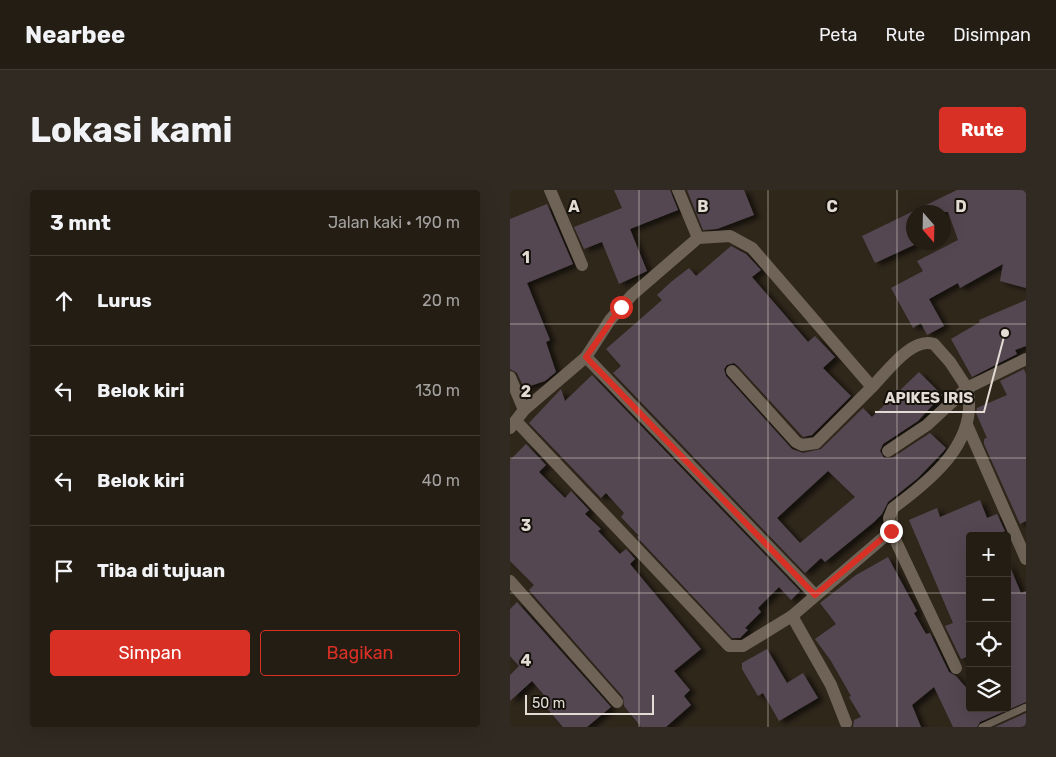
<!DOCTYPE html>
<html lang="id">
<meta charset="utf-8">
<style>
body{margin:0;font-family:Rubik,sans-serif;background:#302a22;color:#f1f3f6}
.controls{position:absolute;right:15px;bottom:15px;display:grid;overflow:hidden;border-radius:5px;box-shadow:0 5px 20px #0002}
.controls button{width:45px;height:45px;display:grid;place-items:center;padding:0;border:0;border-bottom:1px solid #413b34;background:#241d14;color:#f1f3f6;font:25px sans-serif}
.compass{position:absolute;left:396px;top:15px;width:45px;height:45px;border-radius:50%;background:#241d14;box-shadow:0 5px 20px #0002;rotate:160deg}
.scale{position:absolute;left:15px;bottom:12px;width:129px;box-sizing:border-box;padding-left:5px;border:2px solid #e3dcd5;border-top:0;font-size:14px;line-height:18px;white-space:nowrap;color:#e3dcd5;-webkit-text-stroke:4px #15110b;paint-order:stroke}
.stop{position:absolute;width:15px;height:15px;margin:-11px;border:4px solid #d93025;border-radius:50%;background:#fff}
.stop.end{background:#d93025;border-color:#fff;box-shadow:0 1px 5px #0008}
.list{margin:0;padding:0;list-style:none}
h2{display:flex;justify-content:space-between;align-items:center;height:65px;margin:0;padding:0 20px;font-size:21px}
h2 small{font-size:16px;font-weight:400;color:#a3a2a0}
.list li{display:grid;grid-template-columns:32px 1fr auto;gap:15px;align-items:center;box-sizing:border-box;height:90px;padding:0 20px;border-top:1px solid #413b34}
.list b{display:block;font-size:19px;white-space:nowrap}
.list em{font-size:16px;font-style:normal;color:#a3a2a0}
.actions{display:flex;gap:10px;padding:15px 20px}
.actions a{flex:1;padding:11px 0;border:1px solid #d93025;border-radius:5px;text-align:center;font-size:18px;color:#d93025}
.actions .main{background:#d93025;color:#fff}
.icon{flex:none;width:28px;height:28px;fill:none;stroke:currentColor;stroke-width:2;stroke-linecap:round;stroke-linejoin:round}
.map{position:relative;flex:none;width:516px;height:537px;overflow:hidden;border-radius:5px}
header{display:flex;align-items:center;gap:30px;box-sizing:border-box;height:70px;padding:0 25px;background:#241d14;border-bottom:1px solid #413b34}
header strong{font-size:24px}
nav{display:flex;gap:28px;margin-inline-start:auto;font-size:18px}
.intro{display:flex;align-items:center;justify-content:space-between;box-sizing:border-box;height:120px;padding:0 30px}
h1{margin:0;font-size:35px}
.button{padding:12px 22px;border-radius:5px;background:#d93025;color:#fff;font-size:18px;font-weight:700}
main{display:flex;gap:30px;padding:0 30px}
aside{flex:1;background:#241d14;border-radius:5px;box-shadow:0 5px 20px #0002}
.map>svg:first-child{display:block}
.building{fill:#544751;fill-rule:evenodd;filter:url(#shadow)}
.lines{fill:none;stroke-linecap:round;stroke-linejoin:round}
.service{stroke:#6e6356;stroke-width:7}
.minor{stroke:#6e6356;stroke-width:12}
.route{stroke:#d93025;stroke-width:6}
.grid{fill:none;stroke:#e3dcd5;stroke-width:1;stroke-opacity:0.55}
.grid-label{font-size:16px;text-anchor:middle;font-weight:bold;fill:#e3dcd5;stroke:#15110b;stroke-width:4;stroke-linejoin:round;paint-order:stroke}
.leader{fill:none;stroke:#e3dcd5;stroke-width:2}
.callout-dot{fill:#e3dcd5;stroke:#15110b;stroke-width:2}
.callout-label{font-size:15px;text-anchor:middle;font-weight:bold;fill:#e3dcd5;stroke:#15110b;stroke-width:4;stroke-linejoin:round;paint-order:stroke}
</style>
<header>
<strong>Nearbee</strong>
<nav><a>Peta</a><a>Rute</a><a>Disimpan</a></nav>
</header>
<div class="intro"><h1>Lokasi kami</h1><a class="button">Rute</a></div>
<main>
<aside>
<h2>3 mnt<small>Jalan kaki · 190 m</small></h2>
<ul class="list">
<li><svg class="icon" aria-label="ahead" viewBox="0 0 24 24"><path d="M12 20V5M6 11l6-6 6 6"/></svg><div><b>Lurus</b></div><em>20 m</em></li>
<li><svg class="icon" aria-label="left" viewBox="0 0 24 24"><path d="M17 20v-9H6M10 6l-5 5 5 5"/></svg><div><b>Belok kiri</b></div><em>130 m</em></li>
<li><svg class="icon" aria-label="left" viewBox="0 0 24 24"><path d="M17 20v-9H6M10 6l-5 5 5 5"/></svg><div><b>Belok kiri</b></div><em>40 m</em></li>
<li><svg class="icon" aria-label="arrive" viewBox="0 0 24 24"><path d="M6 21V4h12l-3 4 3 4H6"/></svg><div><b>Tiba di tujuan</b></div></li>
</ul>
<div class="actions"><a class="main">Simpan</a><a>Bagikan</a></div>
</aside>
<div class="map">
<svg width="516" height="537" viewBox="0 0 516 537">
<defs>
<filter id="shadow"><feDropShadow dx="5.5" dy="3" stdDeviation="2.5" flood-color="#0009"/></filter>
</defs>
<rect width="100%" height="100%" fill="#30271b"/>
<g class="building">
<path d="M 104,0 L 160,0 L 168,20 L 120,39 L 137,81 L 109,94 L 92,52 L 74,59 L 64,37 L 112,18 Z"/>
<path d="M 177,0 L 234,0 L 244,25 L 207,39 L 193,40 Z"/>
<path d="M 447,0 L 516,0 L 516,98 L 490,91 L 493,74 L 450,98 L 448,93 L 419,109 L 434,136 L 417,145 L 411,133 L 403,138 L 381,98 L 413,81 L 407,71 L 448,50 L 438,22 L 404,22 L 404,55 L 365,73 L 352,46 Z"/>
<path d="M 37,14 L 63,74 L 17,93 L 40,150 L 36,152 L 46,182 L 35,191 L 14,198 L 7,183 L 0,179 L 0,29 Z"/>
<path d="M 221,56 L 236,64 L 251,80 L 242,87 L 298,152 L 305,146 L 325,167 L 313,178 L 341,206 L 302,245 L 293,247 L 228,176 L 224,173 L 217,175 L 214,179 L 216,186 L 282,259 L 293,263 L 311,259 L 353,218 L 362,227 L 409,182 L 432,205 L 408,231 L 373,254 L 370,261 L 374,268 L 382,268 L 420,243 L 436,258 L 433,262 L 408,288 L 378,312 L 372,324 L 364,332 L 315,372 L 311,368 L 295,383 L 103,183 L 111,176 L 96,159 L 152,110 L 147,105 L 161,92 L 179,78 L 186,86 ZM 318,281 L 345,307 L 290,353 L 267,328 Z"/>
<path d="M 516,110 L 516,156 L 505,160 L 507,164 L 462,187 L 441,149 L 470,132 L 469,130 Z"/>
<path d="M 514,179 L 516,184 L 516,331 L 510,334 L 474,254 L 474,249 L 477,248 L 466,223 L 467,218 L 497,205 L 490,191 Z"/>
<path d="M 82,185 L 290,401 L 281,410 L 269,397 L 248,418 L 251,422 L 235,438 L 238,440 L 230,448 L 222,448 L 127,347 L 129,346 L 111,327 L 114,323 L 96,303 L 91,308 L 19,233 L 51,199 L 55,211 Z"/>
<path d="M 16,254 L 36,275 L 29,282 L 55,308 L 61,301 L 79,320 L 75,324 L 91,339 L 88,341 L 110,364 L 116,359 L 125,369 L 120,374 L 191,459 L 164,481 L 180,500 L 174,506 L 181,515 L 156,537 L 131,537 L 114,516 L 113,507 L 19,400 L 24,395 L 0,371 L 0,270 Z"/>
<path d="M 470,310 L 477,328 L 487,324 L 495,341 L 485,346 L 460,346 L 460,466 L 451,469 L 435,436 L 443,433 L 399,330 L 427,318 L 430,327 Z"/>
<path d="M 378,367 L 407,421 L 404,423 L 416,444 L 420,443 L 439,482 L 446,486 L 460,502 L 460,518 L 497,518 L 497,370 L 511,403 L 516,401 L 516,512 L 470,532 L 467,537 L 443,537 L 424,497 L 402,515 L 411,537 L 343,537 L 344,530 L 351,527 L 339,507 L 341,506 L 321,471 L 305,449 L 326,434 L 310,413 L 346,385 Z"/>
<path d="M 7,412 L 101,517 L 77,537 L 53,537 L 35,516 L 40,512 L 22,491 L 0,511 L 0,485 L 9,476 L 0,466 L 0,419 Z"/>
<path d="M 257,459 L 277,493 L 293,483 L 308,508 L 269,531 L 253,503 L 248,506 L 232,479 L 232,473 Z"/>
<path d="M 516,523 L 516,537 L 485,537 Z"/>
</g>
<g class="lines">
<path class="service" d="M 472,537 L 516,517"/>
<g class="minor">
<path d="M 40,0 L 72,75"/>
<path d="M 168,0 L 188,48"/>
<path d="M 76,167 L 305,405"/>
<path d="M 222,181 L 286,252 L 292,255 L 306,253 L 362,197"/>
<path d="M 0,187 L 14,220"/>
<path d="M 6,231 L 219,456 L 233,456 L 282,426 L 381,341 L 379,328 L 383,318 C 421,290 470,251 457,198 L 516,169"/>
<path d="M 457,235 L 516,369"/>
<path d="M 0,238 L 14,220 L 76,167 L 100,130 L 122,105 L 188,48 L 220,46 L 242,58 L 362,197 C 376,183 402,146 424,154 L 440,172 L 457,198 L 417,235 L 378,261"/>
<path d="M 381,341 L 446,478"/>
<path d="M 0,391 L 107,512"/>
<path d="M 282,426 L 321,495 L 336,533"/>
</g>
</g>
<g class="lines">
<path class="route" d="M 111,117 L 76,167 L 305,405 L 381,341"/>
</g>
<path class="grid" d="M 129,0 L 129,537M 258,0 L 258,537M 387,0 L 387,537M 0,134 L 516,134M 0,268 L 516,268M 0,403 L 460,403M 497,403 L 516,403"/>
<g class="grid-label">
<text x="64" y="22">A</text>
<text x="193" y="22">B</text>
<text x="322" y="22">C</text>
<text x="451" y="22">D</text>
<text x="16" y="73">1</text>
<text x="16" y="207">2</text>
<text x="16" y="341">3</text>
<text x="16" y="476">4</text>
</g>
<path class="leader" d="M495 143L474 222H365"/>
<circle class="callout-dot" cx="495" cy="143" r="5"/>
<g class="callout-label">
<text x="419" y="213">APIKES IRIS</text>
</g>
</svg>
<div class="controls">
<button>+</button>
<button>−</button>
<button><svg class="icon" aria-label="locate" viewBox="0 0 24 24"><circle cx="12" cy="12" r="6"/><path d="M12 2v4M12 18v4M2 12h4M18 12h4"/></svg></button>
<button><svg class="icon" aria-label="layers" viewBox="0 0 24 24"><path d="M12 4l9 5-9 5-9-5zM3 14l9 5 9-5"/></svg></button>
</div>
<svg class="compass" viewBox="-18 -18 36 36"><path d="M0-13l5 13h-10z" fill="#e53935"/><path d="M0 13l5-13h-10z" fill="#a3a2a0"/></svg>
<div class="scale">50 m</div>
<div class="stop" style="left:111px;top:117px"></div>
<div class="stop end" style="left:381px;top:341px"></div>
</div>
</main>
